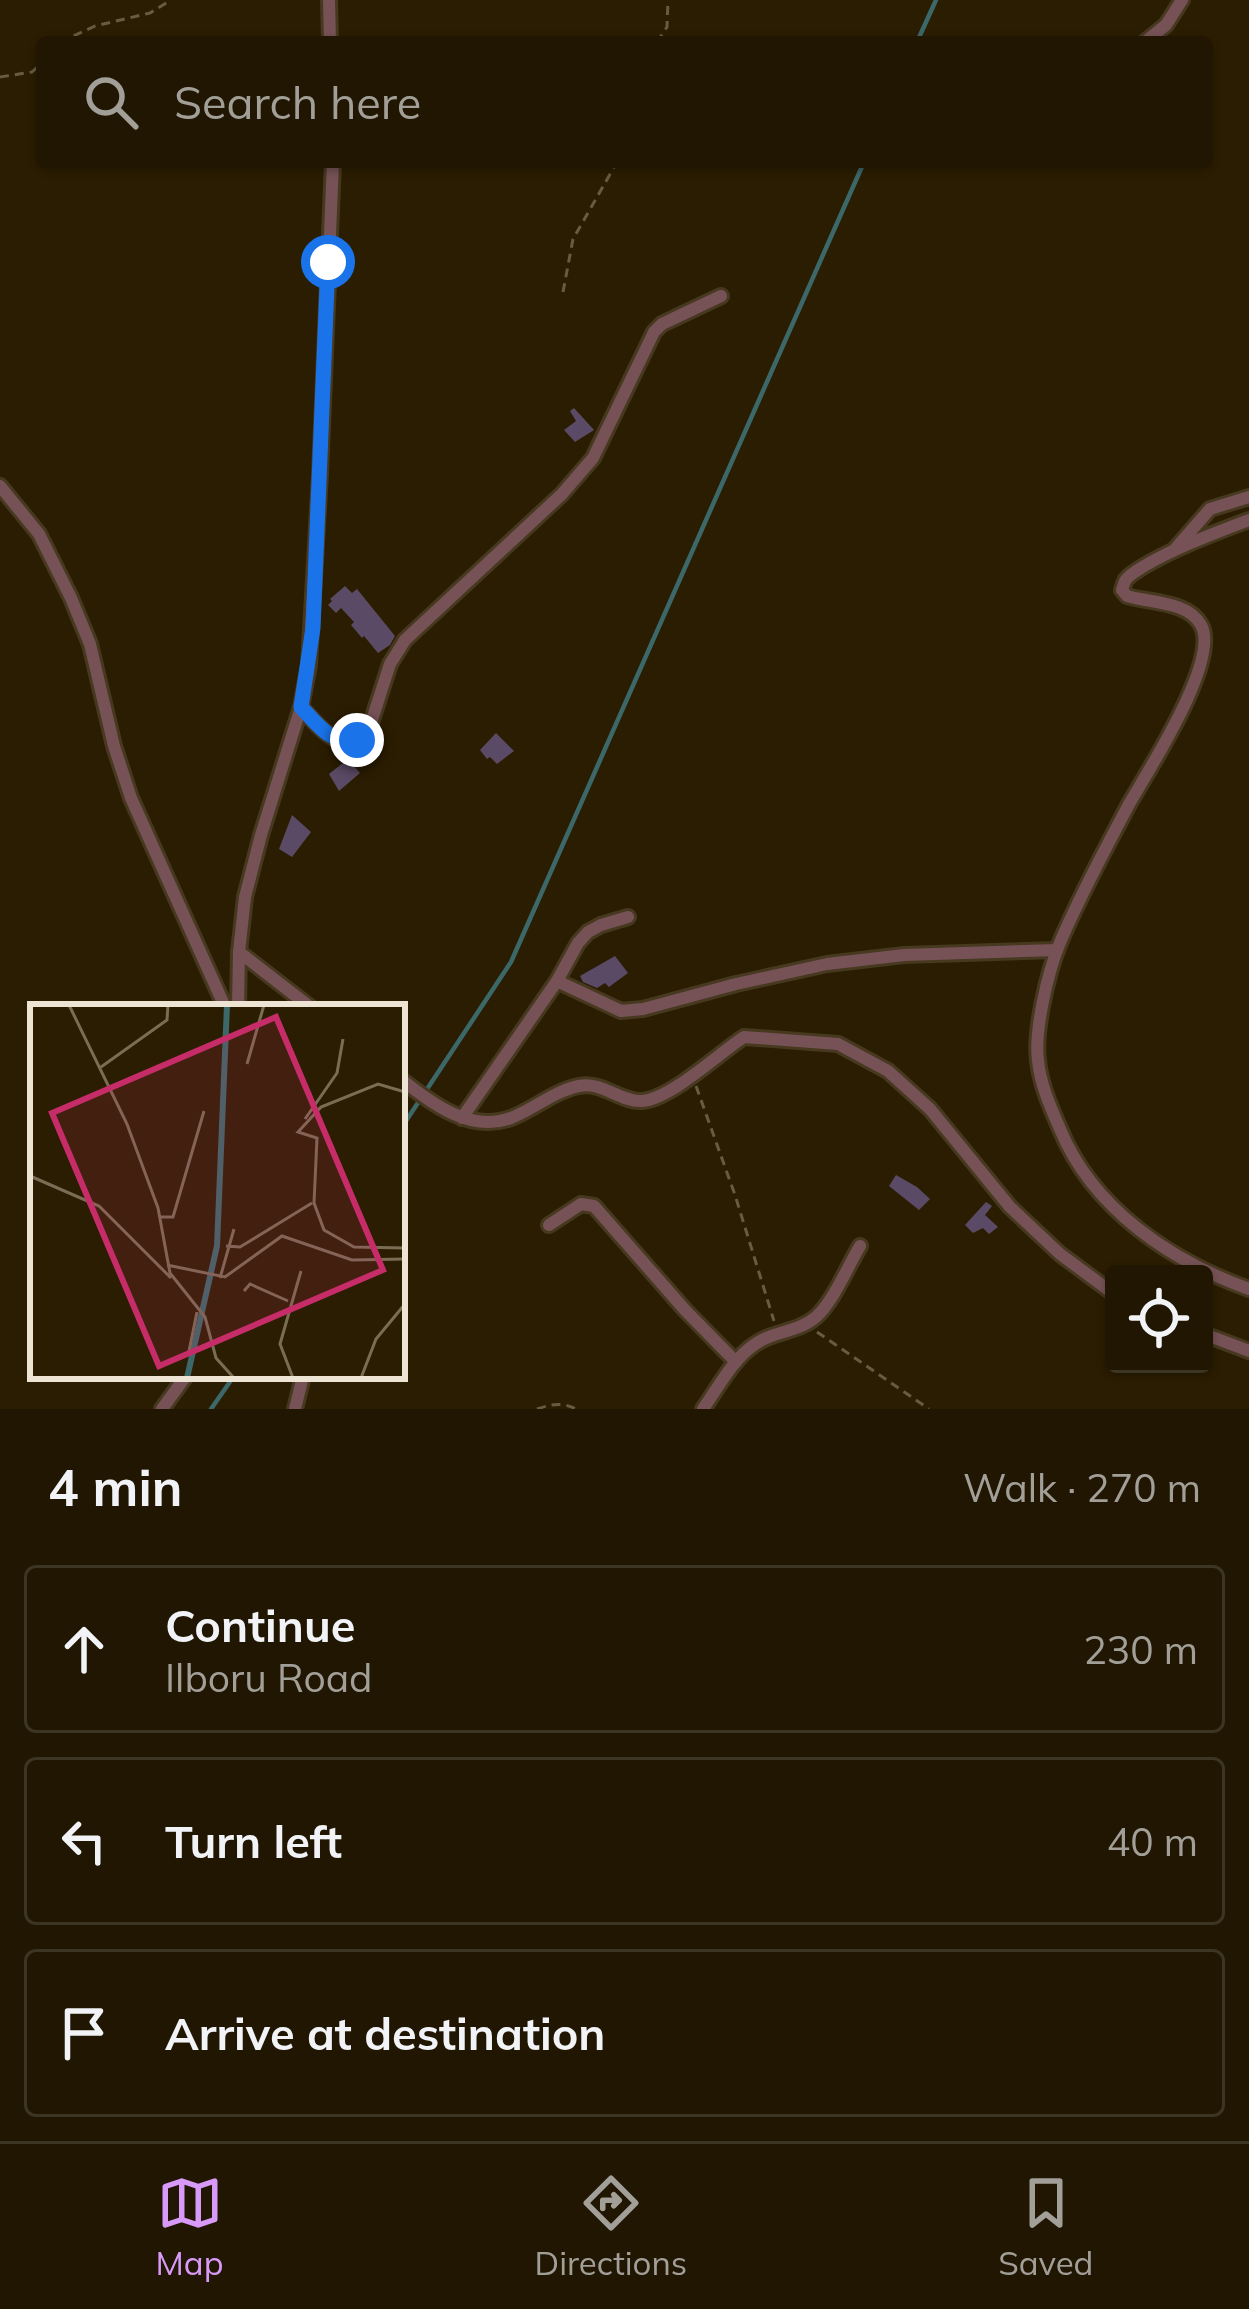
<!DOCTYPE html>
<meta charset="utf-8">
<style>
body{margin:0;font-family:Mulish,sans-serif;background:#2d2310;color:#f1f3f6}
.controls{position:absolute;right:36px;bottom:36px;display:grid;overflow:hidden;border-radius:12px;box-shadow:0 3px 9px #0004}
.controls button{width:108px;height:108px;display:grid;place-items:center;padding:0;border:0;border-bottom:3px solid #3d3523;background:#201601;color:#f1f3f6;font:60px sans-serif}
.stop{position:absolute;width:36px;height:36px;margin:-27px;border:9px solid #1a73e8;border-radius:50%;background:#fff}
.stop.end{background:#1a73e8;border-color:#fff;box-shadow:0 3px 12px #0008}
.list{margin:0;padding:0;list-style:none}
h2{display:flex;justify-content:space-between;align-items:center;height:156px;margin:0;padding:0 48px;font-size:51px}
h2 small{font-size:39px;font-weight:400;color:#a29f99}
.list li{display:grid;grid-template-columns:78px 1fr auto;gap:36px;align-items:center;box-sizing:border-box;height:168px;margin:0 24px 24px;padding:0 24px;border:3px solid #3d3523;border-radius:12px}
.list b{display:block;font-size:45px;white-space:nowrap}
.list p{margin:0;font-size:39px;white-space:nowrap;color:#a29f99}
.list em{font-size:39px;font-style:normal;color:#a29f99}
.icon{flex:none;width:66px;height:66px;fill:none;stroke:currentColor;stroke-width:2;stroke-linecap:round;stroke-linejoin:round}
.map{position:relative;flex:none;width:1249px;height:1409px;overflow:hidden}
.search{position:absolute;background:#201601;box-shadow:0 3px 9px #0004;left:36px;right:36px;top:36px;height:132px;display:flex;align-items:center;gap:30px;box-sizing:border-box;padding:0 42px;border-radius:12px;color:#a29f99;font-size:45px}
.sheet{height:732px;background:#201601}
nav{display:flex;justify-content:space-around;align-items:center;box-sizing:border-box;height:168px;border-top:3px solid #3d3523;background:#201601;font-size:33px;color:#a29f99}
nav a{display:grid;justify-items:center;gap:6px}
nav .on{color:#d89af8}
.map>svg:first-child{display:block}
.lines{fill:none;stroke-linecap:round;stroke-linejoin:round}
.stream{stroke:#3c6869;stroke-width:4.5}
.building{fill:#5b4a65}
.minor-casing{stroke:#46391f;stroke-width:18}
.path{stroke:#685b43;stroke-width:3;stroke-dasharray:9 6;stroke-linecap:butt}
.minor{stroke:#765256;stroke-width:12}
.route{stroke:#1a73e8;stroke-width:15}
.inset-river{fill:none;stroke:#3c6869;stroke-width:6}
.inset-road{fill:none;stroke:#796d55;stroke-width:3}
.view{fill:#c62c67;fill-opacity:0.15;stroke:#c62c67;stroke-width:6}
.inset-edge{fill:none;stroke:#ede4d4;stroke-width:6}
</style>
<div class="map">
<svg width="1249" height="1409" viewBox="0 0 1249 1409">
<rect width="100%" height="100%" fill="#2b1d01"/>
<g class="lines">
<g class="stream">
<path d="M 917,42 L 936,0"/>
<path d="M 402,1127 L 511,962 L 864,162"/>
<path d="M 211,1409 L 234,1376"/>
</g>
</g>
<g class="building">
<path d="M 574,408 L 594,430 L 575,442 L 564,430 L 576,421 L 570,411 Z"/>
<path d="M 345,586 L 352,593 L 357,589 L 395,636 L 390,645 L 378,653 L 364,636 L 362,638 L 351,625 L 354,622 L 341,608 L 336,613 L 328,605 L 332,601 L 330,599 Z"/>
<path d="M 496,733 L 514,751 L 497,764 L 490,757 L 487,759 L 480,750 Z"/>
<path d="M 348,759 L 360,773 L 339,791 L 329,774 Z"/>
<path d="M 292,815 L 311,832 L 292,857 L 279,849 Z"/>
<path d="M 615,956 L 628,973 L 609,987 L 605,983 L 597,988 L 583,982 L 580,976 Z"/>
<path d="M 896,1175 L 917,1187 L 930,1199 L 919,1210 L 889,1186 Z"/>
<path d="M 986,1202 L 992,1206 L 985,1215 L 998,1227 L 989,1234 L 983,1228 L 973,1233 L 965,1225 Z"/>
</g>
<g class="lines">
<g class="minor-casing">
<g id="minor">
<path d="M 329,0 L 330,42"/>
<path d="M 1145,42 L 1166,25 L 1182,0"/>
<path d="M 0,486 L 39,534 L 71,598 L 90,644 L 114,746 L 131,798 L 225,1007"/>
<path d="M 1249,520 C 1214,533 1161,553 1132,574 C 1124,580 1125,581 1122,590 L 1127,596 C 1150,603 1188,601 1201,625 C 1221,660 1147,772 1128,806 C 1104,852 1079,897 1059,945 C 1048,972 1034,1031 1038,1060 C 1040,1084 1051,1108 1060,1129 C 1093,1209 1171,1261 1249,1289"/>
<path d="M 1176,548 L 1210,509 L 1249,497"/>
<path d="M 301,707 C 321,729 344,761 370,726 L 390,664 L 405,640 L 562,494 L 593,458 L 654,332 L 662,324 L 721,296"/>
<path d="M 239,952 L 310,1007"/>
<path d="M 557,981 L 621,1011 L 643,1009 L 736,984 L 827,964 L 904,955 L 1057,950"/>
<path d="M 238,1007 L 239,952 L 245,897 L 261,835 L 301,707 L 309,665 L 320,474 L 333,162"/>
<path d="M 402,1080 C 433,1104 470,1133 511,1118 C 534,1109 554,1091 579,1086 C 602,1081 620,1102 642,1101 C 671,1099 719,1053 744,1037 L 838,1044 L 888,1071 L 930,1109 L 1010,1207 L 1060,1254 L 1114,1294"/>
<path d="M 462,1118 L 557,981 L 578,943 L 588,932 L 601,925 L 628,917"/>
<path d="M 549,1225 L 581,1204 L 594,1206 L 685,1310 L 736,1362"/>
<path d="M 1204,1334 L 1249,1351"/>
<path d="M 162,1409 L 186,1376"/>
<path d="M 295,1409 L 303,1376"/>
<path d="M 703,1409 C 720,1385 736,1352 764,1339 C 781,1331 801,1330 816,1317 C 833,1302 848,1266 860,1246"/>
</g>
</g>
<g class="path">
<path d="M 60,42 L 95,26 L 150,13 L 171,0"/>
<path d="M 657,42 L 667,27 L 668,0"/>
<path d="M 0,77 L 32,72 L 42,63"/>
<path d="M 563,292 L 573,239 L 617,162"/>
<path d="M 696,1086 L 735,1195 L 774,1321"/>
<path d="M 817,1332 L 929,1409"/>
<path d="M 537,1409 C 552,1404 562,1402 576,1409"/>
</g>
<use href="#minor" class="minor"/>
</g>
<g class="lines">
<path class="route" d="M 328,262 L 313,628 L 301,707 C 318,725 331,745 357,740"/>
</g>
<g transform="translate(30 1004)">
<rect width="375" height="375" fill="#2b1d01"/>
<path class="inset-river" d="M 157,374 L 187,242 L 197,1"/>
<path class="inset-road" d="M 39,1 L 97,120 L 128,204 L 140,269 L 175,313 L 186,354 L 204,374M 217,60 L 234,1M 71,63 L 137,16 L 138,1M 375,88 L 348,80 L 291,103 L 268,128 L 287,134 L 284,199 L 294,226 L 324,243 L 375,244M 275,115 L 307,69 L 313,35M 0,172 L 69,202 L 141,274M 130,213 L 143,213 L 174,107M 196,242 L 210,243 L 282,199M 137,261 L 195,273 L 252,232 L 322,256 L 375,255M 190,274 L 204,225M 214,287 L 220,280 L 258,297M 158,352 L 167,308M 263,374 L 250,340 L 271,267M 331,374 L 346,335 L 375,300"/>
<path class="view" d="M 246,13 L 353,266 L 129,362 L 22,109 Z"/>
<rect width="375" height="375" class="inset-edge"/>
</g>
</svg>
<div class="controls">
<button><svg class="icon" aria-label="locate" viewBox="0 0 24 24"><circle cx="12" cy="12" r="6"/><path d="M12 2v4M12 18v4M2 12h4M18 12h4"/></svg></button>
</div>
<div class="stop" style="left:328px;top:262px"></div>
<div class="stop end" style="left:357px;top:740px"></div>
<div class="search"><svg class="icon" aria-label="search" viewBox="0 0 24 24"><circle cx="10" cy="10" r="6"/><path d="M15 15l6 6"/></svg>Search here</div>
</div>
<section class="sheet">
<h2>4 min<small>Walk · 270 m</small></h2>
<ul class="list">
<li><svg class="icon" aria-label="ahead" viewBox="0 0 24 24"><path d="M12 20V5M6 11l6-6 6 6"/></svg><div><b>Continue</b><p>Ilboru Road</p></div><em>230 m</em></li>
<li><svg class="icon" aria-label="left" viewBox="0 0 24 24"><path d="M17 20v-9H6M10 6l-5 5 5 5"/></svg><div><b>Turn left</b></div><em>40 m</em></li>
<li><svg class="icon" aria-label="arrive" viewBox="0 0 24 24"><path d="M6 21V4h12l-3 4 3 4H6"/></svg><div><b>Arrive at destination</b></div></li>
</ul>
</section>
<nav>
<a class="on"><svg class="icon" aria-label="map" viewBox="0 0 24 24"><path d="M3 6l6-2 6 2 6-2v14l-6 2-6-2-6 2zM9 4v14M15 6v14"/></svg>Map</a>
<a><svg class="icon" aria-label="directions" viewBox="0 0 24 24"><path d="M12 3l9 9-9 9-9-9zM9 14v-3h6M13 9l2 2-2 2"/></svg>Directions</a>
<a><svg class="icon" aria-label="saved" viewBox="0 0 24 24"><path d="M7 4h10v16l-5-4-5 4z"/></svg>Saved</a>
</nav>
